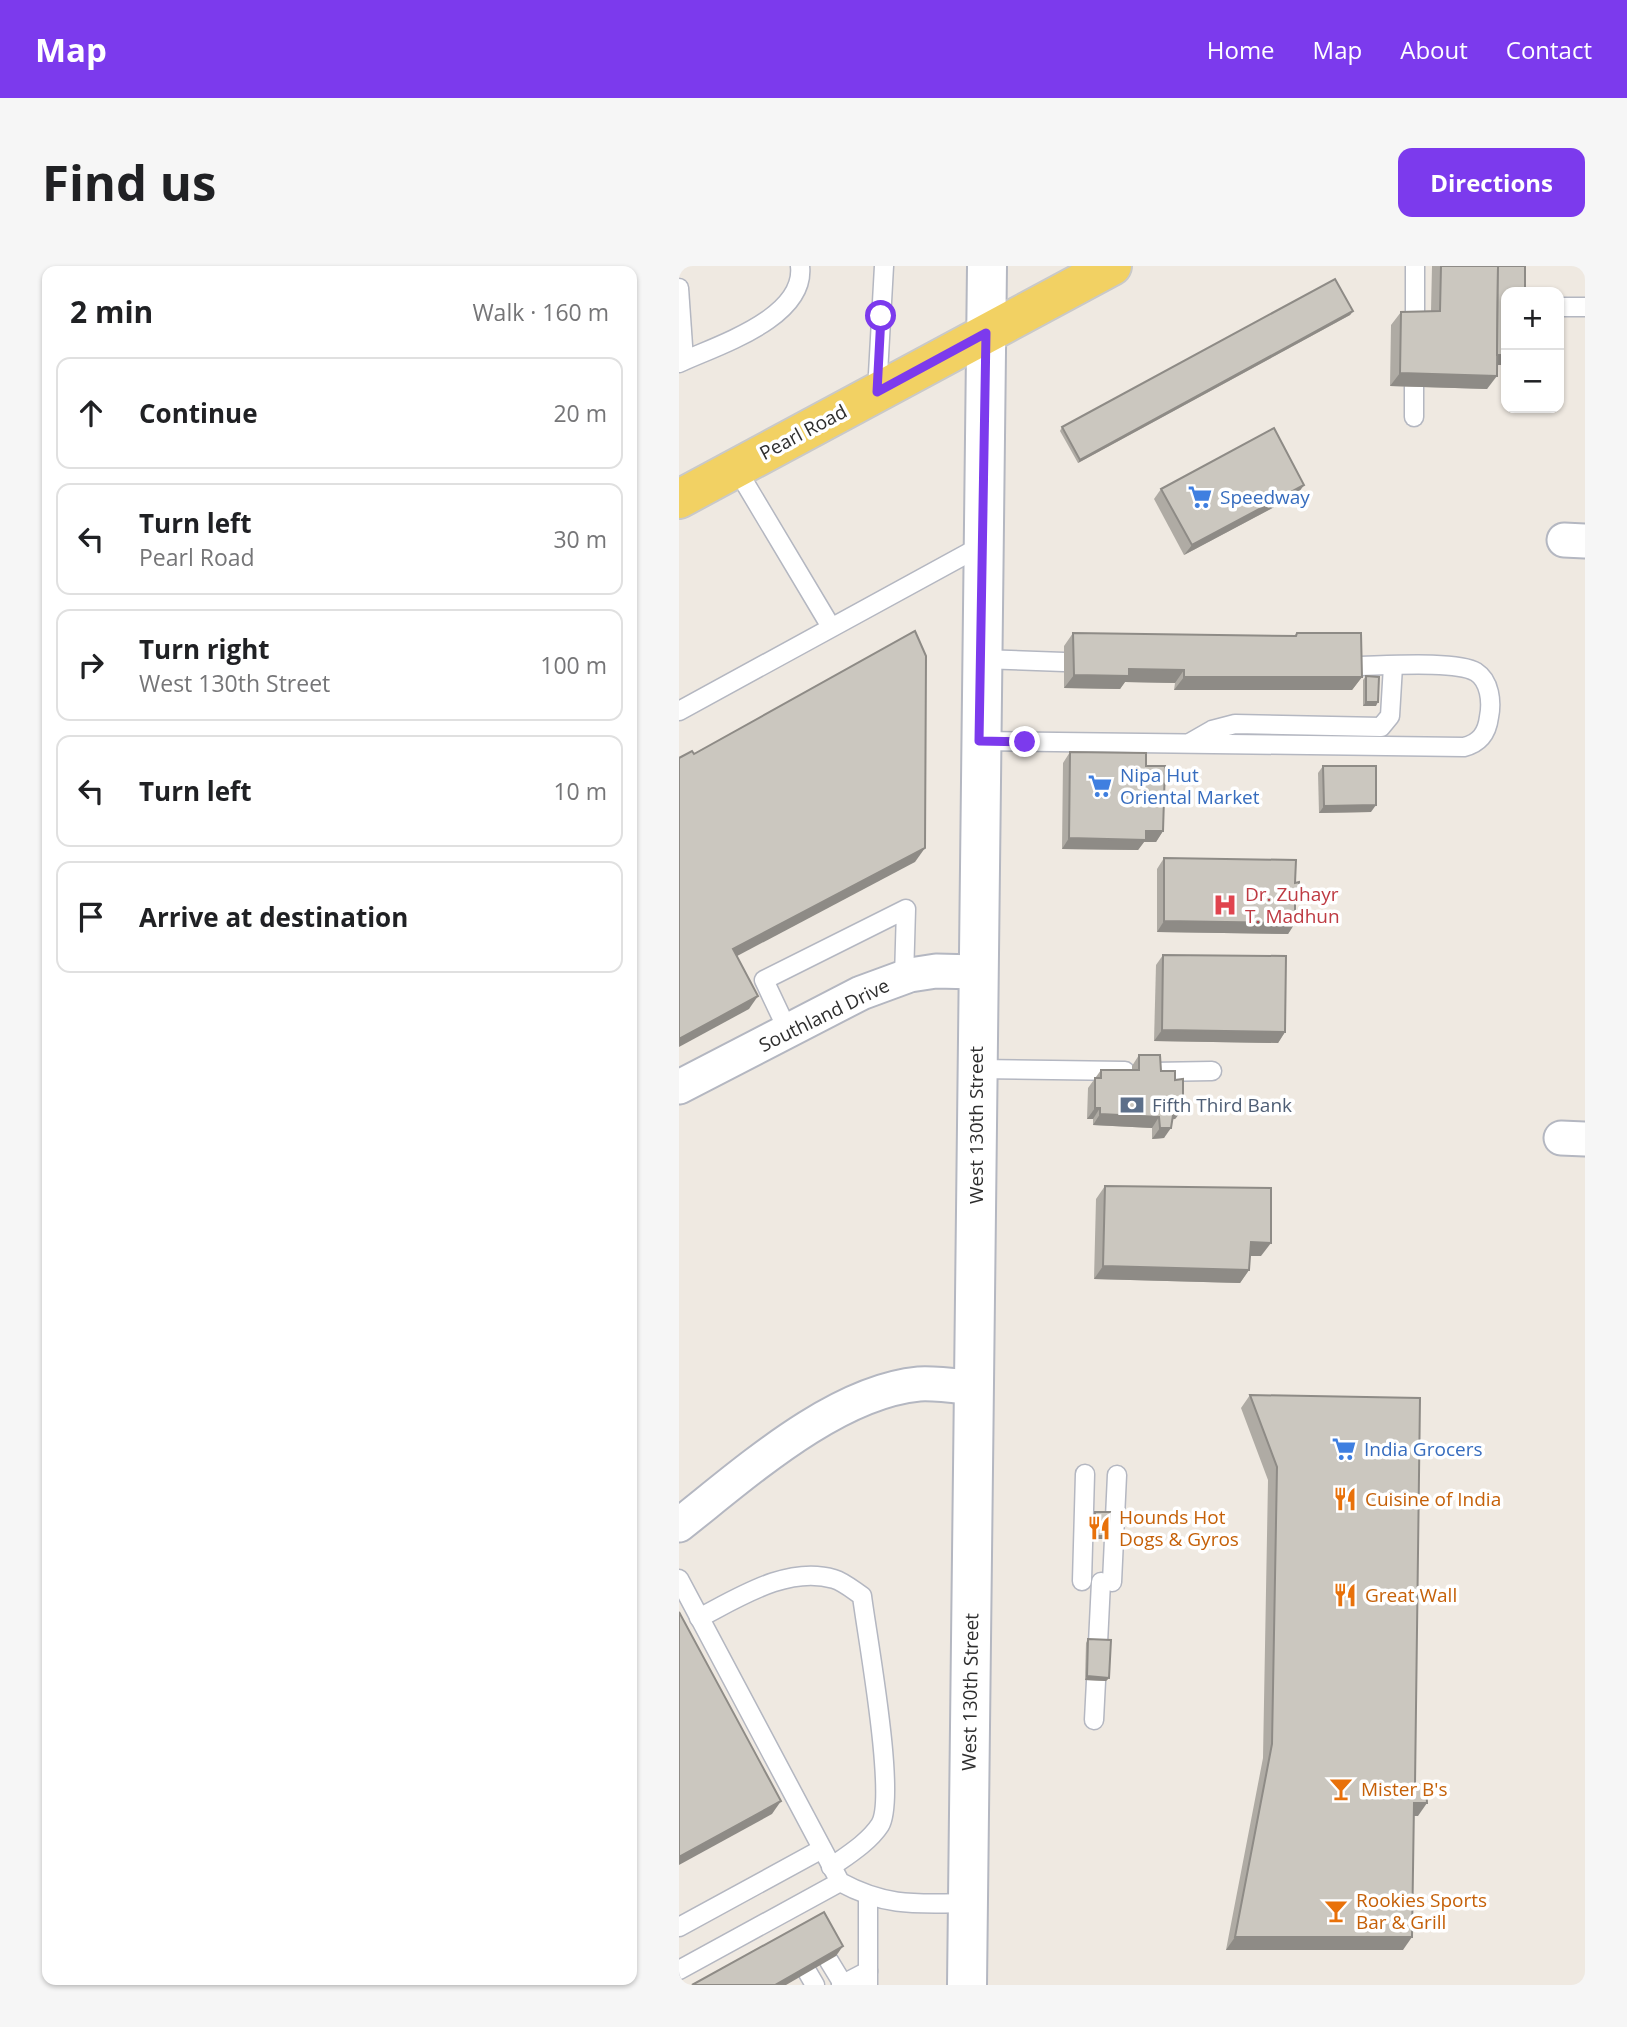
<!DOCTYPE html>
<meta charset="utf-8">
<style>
body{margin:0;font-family:"Open Sans",sans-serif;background:#f6f6f6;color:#202124}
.controls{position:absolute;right:21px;top:21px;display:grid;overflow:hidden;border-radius:14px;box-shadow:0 2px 5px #0004}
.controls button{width:63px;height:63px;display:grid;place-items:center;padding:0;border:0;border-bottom:2px solid #e0e0e0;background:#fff;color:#202124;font:35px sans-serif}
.stop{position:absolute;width:21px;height:21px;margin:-16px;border:5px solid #7c3aed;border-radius:50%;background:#fff}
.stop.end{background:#7c3aed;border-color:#fff;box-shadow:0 2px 7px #0008}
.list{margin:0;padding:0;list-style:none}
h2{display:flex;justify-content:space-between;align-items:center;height:91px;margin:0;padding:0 28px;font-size:30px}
h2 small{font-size:23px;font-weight:400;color:#757577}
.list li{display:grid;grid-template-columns:46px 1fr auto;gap:21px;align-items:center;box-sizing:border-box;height:112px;margin:0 14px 14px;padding:0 14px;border:2px solid #e0e0e0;border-radius:14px}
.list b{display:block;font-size:26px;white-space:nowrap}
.list p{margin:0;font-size:23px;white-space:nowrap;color:#757577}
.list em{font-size:23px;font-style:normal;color:#757577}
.icon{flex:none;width:38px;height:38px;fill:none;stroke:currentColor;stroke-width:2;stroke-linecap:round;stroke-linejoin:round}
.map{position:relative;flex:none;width:906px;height:1719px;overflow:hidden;border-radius:14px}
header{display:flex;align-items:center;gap:42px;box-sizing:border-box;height:98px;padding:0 35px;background:#7c3aed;color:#fff}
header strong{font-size:33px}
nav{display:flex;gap:38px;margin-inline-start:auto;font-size:24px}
.intro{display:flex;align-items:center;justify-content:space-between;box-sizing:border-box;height:168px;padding:0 42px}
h1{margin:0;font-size:49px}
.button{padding:18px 32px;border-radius:14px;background:#7c3aed;color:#fff;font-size:24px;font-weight:700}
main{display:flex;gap:42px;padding:0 42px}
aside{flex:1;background:#fff;border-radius:14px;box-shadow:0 2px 5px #0004}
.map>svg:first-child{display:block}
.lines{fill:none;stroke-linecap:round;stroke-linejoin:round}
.service-casing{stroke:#b4b7c1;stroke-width:21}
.minor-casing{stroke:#b4b7c1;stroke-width:37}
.secondary-casing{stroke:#b4b7c1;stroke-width:42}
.primary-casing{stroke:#c9c9c9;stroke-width:42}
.service{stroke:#fff;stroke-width:18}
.minor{stroke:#fff;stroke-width:33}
.secondary{stroke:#fff;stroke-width:38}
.primary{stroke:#f2d163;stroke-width:38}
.wall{fill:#afaba4}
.shaded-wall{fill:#8e8b86}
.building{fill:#cbc7bf;stroke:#8e8b86;stroke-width:2}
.route{stroke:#7c3aed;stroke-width:9}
.labels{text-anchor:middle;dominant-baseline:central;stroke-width:7;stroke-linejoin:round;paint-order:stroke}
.street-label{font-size:19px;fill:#2e2e2e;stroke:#fff}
.shop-label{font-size:19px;fill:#366cbe;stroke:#fff;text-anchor:start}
.health-label{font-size:19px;fill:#be3a42;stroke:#fff;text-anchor:start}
.service-label{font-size:19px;fill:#4e5e75;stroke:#fff;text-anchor:start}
.food-label{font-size:19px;fill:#c56008;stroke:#fff;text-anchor:start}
</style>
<header>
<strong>Map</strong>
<nav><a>Home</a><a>Map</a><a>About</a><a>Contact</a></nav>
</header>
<div class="intro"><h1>Find us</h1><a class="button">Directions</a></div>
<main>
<aside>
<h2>2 min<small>Walk · 160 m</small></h2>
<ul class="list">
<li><svg class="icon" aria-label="ahead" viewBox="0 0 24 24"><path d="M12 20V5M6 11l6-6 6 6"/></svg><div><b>Continue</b></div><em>20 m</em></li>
<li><svg class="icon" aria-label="left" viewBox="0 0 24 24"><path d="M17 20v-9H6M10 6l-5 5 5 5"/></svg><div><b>Turn left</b><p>Pearl Road</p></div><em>30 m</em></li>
<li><svg class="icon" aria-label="right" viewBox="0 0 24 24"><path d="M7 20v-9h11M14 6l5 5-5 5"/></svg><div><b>Turn right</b><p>West 130th Street</p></div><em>100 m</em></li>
<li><svg class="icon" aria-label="left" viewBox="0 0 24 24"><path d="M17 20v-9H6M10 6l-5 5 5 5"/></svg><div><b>Turn left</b></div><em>10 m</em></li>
<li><svg class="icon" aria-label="arrive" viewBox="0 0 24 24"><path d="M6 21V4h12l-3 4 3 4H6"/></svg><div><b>Arrive at destination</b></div></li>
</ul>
</aside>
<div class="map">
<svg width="906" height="1719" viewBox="0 0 906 1719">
<rect width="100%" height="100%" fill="#efe9e1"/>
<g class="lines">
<g class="service-casing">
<g id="service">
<path d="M 736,0 L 736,58"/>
<path d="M 0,22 L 5,94"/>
<path d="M 880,41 L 906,41"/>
<path d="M 0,97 C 39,79 127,52 121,0"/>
<path d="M 735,121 L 735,151"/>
<path d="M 198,126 L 205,0"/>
<path d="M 57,202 L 152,361"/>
<path d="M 301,393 L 385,396"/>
<path d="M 0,445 L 302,280"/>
<path d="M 300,475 L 785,481 C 801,477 808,467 810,451 C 813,436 811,415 797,406 C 777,394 700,400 673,400"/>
<path d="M 512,476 L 533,464 L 556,458 L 702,461 L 711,450 L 714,400"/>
<path d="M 109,765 L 85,714 L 227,643 L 225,712"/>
<path d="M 297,803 L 446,805"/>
<path d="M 474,806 L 533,805"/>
<path d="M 0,1313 L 161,1616 C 207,1641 237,1638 288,1637"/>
<path d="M 403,1315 L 406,1208"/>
<path d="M 433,1316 L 438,1209"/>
<path d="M 20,1352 C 59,1332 109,1299 155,1313 C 165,1316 174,1324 183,1330 C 188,1370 218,1531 201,1559 C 190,1576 169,1589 152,1601"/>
<path d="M 419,1377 L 422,1316"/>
<path d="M 415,1454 L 417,1415"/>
<path d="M 189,1631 L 189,1719"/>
<path d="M 0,1661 L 143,1583"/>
<path d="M 150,1695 L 164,1718"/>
<path d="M 0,1704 L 161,1616"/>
<path d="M 129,1707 L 136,1719"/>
<path d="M 162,1719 L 189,1705"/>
</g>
</g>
<g class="minor-casing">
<g id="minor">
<path d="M 885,274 L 906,275"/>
<path d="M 0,821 L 182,727 L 231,709 L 257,705 L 298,706"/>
<path d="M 882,872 L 906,873"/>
<path d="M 0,1259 C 65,1208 155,1126 240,1118 C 258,1117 277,1120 294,1122"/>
</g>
</g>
<g class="secondary-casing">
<path id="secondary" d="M 288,1719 L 308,0"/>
</g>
<g class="primary-casing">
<path id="primary" d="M 0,233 L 433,0"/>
</g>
<use href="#service" class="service"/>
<use href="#minor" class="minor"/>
<use href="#secondary" class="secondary"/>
<use href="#primary" class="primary"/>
</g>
<g class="wall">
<path d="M 753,0 L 846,0 L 827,26 L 827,99 L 818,99 L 808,123 L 711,120 L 712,59 L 722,46 L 752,45 Z"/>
<path d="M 674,45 L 671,49 L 399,197 L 381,165 L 383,161 Z"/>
<path d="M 482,223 L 618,229 L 505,289 L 475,233 Z"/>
<path d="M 394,367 L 615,370 L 618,367 L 683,411 L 673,424 L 495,424 L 496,417 L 446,416 L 441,423 L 385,422 L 385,380 Z"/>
<path d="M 687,410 L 697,440 L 684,440 L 684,414 Z"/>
<path d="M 391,486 L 467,500 L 484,565 L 477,576 L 465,576 L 459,584 L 383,583 L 384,497 Z"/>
<path d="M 644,500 L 692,546 L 640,547 L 639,507 Z"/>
<path d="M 485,592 L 616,617 L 620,628 L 616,633 L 616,657 L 609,668 L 478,666 L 478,603 Z"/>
<path d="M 484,689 L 606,766 L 599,777 L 475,775 L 477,699 Z"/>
<path d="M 460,789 L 482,805 L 496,814 L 504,843 L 496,853 L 493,853 L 485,872 L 473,873 L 473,862 L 414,859 L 414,853 L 408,853 L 409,822 L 422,804 L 453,804 L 453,800 Z"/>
<path d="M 426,920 L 582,990 L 571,990 L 570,1004 L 561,1017 L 415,1013 L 417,933 Z"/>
<path d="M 571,1129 L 736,1519 L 739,1550 L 735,1550 L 724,1684 L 547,1684 L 584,1492 L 589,1214 L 562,1142 Z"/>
<path d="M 416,1246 L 426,1273 L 413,1273 L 414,1249 Z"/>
<path d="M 409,1373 L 430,1412 L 427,1415 L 406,1414 L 407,1377 Z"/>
</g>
<g class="shaded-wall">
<path d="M 674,45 L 671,49 L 399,197 L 401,194 Z"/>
<path d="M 817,89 L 827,89 L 827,99 L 809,99 Z"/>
<path d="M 721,107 L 818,110 L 808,123 L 711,120 Z"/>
<path d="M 625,219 L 618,229 L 505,289 L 513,279 Z"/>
<path d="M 450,403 L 505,404 L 496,417 L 446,416 L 441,423 L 385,422 L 395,409 Z"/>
<path d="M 505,411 L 683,411 L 673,424 L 495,424 Z"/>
<path d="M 687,436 L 699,436 L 697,440 L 684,440 Z"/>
<path d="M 697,539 L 692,546 L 640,547 L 645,540 Z"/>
<path d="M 467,565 L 484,565 L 477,576 L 465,576 L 459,584 L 383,583 L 390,572 Z"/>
<path d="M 246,582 L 236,596 L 45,697 L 54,683 Z"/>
<path d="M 485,655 L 616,657 L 609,668 L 478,666 Z"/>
<path d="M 79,730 L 70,743 L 0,781 L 0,773 Z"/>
<path d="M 483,764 L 606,766 L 599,777 L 475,775 Z"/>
<path d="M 416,842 L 421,842 L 414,853 L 408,853 Z"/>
<path d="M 495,843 L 504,843 L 496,853 L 488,854 Z"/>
<path d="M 421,848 L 480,851 L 473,862 L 414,859 Z"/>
<path d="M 481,862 L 492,862 L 485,872 L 473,873 Z"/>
<path d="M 572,976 L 592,977 L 582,990 L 562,990 Z"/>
<path d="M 424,1000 L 570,1004 L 561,1017 L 415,1013 Z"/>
<path d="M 415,1270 L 429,1270 L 426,1273 L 413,1273 Z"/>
<path d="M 408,1410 L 430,1412 L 427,1415 L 406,1414 Z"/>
<path d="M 102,1535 L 93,1548 L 0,1599 L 0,1591 Z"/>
<path d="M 735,1537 L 748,1537 L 739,1550 L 726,1550 Z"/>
<path d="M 556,1671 L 733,1671 L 724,1684 L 547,1684 Z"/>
<path d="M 164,1680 L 157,1690 L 107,1719 L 96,1719 Z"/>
</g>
<g class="building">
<path d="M 762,0 L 819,0 L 818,110 L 721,107 L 722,46 L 761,45 Z"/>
<path d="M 819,0 L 846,0 L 846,26 L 827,26 L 827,89 L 818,89 Z"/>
<path d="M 656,13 L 674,45 L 401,194 L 383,161 Z"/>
<path d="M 595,162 L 625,219 L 513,279 L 482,223 Z"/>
<path d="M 236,365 L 247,390 L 246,582 L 54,683 L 79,730 L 0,773 L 0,492 L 13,485 L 15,488 Z"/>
<path d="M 394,367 L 617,370 L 618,367 L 682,367 L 683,411 L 505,411 L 505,404 L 450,403 L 450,410 L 395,409 Z"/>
<path d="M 687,410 L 700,411 L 699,436 L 687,436 Z"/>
<path d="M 391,486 L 467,487 L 467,500 L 486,500 L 484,565 L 467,565 L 467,574 L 390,572 Z"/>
<path d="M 644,500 L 697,500 L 697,539 L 645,540 Z"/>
<path d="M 485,592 L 617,594 L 616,617 L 620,616 L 620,628 L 616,628 L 616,657 L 485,655 Z"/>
<path d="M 484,689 L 607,690 L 606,766 L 483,764 Z"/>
<path d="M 460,789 L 481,789 L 482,805 L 496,805 L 496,814 L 504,813 L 504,843 L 495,843 L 492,862 L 481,862 L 480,851 L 421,848 L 421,842 L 416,842 L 416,812 L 422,812 L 422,804 L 460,804 Z"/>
<path d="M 426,920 L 592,922 L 592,977 L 572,976 L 570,1004 L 424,1000 Z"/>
<path d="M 571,1129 L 741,1132 L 736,1519 L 747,1518 L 748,1537 L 735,1537 L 733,1671 L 556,1671 L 593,1478 L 598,1201 Z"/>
<path d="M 416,1246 L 431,1246 L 429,1270 L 415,1270 Z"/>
<path d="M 0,1346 L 102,1535 L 0,1591 Z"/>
<path d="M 409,1373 L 432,1374 L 430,1412 L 408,1410 Z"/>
<path d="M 145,1646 L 164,1680 L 96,1719 L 13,1719 Z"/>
</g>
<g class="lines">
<path class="route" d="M 202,50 L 198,126 L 307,67 L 300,475 L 346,476"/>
</g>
<defs>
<g id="supermarket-bare" transform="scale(1.89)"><path d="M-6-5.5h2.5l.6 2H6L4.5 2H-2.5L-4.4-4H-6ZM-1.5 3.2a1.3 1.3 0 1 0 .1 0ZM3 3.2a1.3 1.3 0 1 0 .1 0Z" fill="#3f7fe0" stroke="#fff" stroke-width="2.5" paint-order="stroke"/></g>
<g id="hospital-bare" transform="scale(1.89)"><path d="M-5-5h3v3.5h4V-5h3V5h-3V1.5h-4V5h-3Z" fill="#e0444e" stroke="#fff" stroke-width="2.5" paint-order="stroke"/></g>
<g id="bank-bare" transform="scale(1.89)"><path d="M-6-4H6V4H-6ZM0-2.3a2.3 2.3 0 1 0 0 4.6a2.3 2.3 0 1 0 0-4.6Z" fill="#5c6f8a" stroke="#fff" stroke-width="2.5" paint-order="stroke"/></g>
<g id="restaurant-bare" transform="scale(1.89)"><path d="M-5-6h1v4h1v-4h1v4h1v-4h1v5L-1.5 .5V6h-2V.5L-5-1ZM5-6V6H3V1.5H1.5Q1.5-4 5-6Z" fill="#e8710a" stroke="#fff" stroke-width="2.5" paint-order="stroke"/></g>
<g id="bar-bare" transform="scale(1.89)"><path d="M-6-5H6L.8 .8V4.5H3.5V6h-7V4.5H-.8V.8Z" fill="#e8710a" stroke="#fff" stroke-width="2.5" paint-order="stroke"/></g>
</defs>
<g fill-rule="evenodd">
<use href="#supermarket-bare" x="521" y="231"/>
<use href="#supermarket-bare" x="421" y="520"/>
<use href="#hospital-bare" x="546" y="639"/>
<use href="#bank-bare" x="453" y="839"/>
<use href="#supermarket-bare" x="665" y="1183"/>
<use href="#restaurant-bare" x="666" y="1233"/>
<use href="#restaurant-bare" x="420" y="1262"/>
<use href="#restaurant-bare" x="666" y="1329"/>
<use href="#bar-bare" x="662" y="1523"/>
<use href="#bar-bare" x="657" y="1645"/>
</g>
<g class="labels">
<g class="street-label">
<text transform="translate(124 166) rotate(-28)">Pearl Road</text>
<text transform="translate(145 749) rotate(-26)">Southland Drive</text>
<text transform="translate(297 859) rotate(-90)">West 130th Street</text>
<text transform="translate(291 1426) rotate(-89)">West 130th Street</text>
</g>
<g class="shop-label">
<text x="541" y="231">Speedway</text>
<text x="441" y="509">Nipa Hut<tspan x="441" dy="22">Oriental Market</tspan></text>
<text x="685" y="1183">India Grocers</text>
</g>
<g class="health-label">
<text x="566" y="628">Dr. Zuhayr<tspan x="566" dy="22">T. Madhun</tspan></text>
</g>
<g class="service-label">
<text x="473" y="839">Fifth Third Bank</text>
</g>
<g class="food-label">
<text x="686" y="1233">Cuisine of India</text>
<text x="440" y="1251">Hounds Hot<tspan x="440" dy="22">Dogs &amp; Gyros</tspan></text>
<text x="686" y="1329">Great Wall</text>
<text x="682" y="1523">Mister B's</text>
<text x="677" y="1634">Rookies Sports<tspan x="677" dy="22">Bar &amp; Grill</tspan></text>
</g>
</g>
</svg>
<div class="controls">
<button>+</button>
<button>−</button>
</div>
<div class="stop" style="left:202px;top:50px"></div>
<div class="stop end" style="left:346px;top:476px"></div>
</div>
</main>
